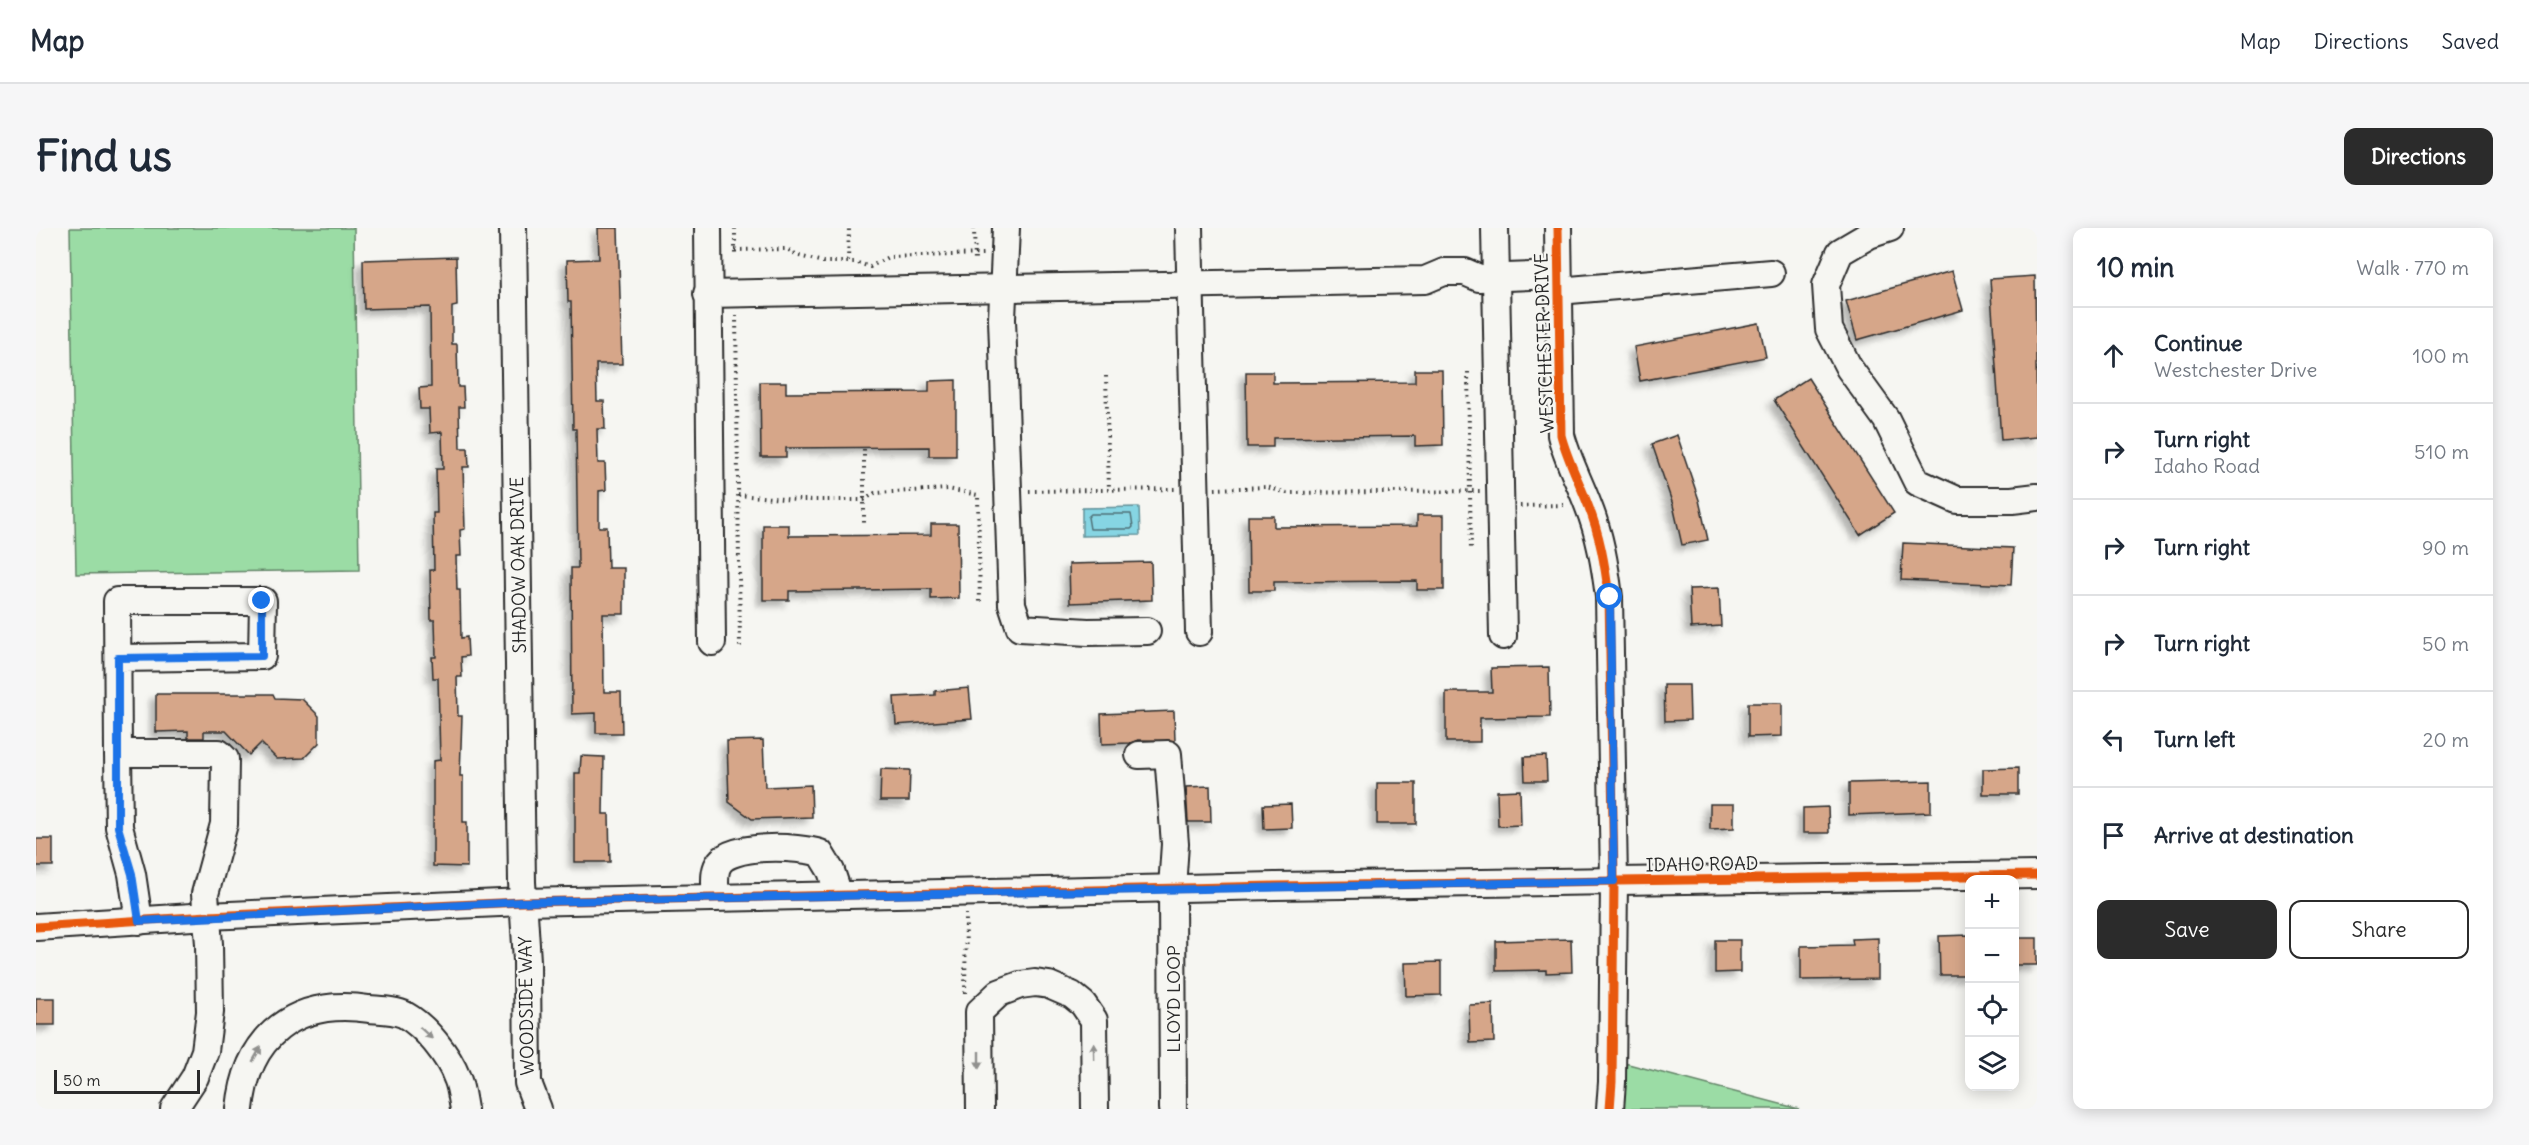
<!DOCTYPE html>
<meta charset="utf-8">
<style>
body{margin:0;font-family:Delius,sans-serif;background:#f6f6f7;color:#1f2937}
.controls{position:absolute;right:18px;bottom:18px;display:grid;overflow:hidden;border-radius:12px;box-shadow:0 3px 15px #0003}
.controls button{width:54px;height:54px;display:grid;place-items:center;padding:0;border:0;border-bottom:2px solid #e0e1e3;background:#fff;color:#1f2937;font:30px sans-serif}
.scale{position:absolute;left:18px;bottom:15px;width:146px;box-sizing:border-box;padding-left:6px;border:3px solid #2b2b2b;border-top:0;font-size:16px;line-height:21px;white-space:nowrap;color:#2b2b2b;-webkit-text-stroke:4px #f6f6f2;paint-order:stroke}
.stop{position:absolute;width:18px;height:18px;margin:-14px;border:4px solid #1a73e8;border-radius:50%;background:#fff}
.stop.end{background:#1a73e8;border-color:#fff;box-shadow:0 2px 6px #0008}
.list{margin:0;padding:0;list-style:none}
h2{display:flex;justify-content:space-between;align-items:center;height:78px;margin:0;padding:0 24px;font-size:26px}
h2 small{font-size:20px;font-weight:400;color:#747a83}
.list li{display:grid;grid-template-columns:39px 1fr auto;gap:18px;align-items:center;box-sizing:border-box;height:96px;padding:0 24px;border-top:2px solid #e0e1e3}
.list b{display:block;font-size:22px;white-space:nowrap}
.list p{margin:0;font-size:20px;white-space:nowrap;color:#747a83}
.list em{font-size:20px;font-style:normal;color:#747a83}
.actions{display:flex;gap:12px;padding:18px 24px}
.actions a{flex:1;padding:14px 0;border:2px solid #2b2b2b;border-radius:12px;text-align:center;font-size:21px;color:#2b2b2b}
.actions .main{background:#2b2b2b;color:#fff}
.icon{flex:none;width:33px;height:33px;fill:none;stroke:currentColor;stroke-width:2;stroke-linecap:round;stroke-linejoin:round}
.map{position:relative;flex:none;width:2001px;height:881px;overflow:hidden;border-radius:12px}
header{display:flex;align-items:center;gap:36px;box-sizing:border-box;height:84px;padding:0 30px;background:#fff;border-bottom:2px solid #e0e1e3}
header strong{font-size:28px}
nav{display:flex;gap:33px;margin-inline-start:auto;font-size:21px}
.intro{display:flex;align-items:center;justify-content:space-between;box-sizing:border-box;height:144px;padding:0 36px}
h1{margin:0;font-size:42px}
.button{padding:15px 27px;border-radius:12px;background:#2b2b2b;color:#fff;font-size:21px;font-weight:700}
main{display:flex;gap:36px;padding:0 36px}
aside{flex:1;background:#fff;border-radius:12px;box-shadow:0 3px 15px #0003}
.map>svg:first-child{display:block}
.green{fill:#9bdca5;stroke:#638468;stroke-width:1.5}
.water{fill:#86d5e3;stroke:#629199;stroke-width:1.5}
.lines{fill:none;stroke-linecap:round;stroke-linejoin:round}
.shore{stroke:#4f6f75;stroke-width:1.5}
.building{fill:#d6a689;stroke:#2b2b2b;stroke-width:1.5;filter:url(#shadow)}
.minor-casing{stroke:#2b2b2b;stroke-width:30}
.path{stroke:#2b2b2b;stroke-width:4;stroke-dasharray:1.5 4.5;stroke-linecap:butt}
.minor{stroke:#f6f6f2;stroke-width:26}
.cycleway-casing{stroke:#f6f6f2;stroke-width:13}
.cycleway{stroke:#e8590c;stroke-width:9}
.oneway{fill:#90908e}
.route{stroke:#1a73e8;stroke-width:8}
.labels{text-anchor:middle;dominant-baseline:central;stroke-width:4.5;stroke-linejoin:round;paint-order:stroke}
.street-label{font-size:18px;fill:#2b2b2b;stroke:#f6f6f2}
</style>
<header>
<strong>Map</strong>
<nav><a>Map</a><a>Directions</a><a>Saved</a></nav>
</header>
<div class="intro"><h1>Find us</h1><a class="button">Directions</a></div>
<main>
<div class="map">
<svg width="2001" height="881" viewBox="0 0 2001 881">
<defs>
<filter id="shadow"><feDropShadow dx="-5.5" dy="5.5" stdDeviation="3" flood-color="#0004"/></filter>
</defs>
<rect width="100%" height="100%" fill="#f6f6f2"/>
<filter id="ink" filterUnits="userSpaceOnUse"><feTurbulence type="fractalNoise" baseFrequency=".0167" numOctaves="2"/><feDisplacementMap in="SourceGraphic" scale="12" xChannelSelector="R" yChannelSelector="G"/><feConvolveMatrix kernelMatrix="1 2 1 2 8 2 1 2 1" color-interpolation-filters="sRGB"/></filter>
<g filter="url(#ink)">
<g class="green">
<path d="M 34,0 L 318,0 L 323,342 L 40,346 Z"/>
<path d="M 1577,832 L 1763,881 L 1574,881 Z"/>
</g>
<path class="water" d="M 1103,279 L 1104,307 L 1046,308 L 1046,280 Z"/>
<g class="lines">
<path class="shore" d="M 1055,286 L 1095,286 L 1097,299 L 1095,301 L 1054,301 L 1052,289 Z"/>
</g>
<g class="building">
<path d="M 562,0 L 582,0 L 586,136 L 560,136 L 561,173 L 568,173 L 569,201 L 561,201 L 562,235 L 569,235 L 570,262 L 563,263 L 563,299 L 571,299 L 572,340 L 588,340 L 588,386 L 567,386 L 568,464 L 585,464 L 586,505 L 560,505 L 560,485 L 536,486 L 535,340 L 542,340 L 540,201 L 537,201 L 535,74 L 532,74 L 531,32 L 563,31 Z"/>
<path d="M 420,29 L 421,78 L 416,79 L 416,116 L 421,116 L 422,159 L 427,159 L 428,179 L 423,179 L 424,220 L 432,220 L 433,239 L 427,239 L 429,301 L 424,302 L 425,328 L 420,328 L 421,362 L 424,362 L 425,410 L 431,409 L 432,428 L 425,429 L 426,449 L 421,449 L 422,488 L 426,488 L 424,548 L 427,548 L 427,594 L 431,594 L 431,639 L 397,638 L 397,533 L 404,532 L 402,450 L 397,450 L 396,429 L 400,429 L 399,392 L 395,392 L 394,342 L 398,342 L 397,285 L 401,285 L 400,241 L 407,241 L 406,204 L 394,205 L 393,181 L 384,181 L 383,160 L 395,159 L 394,79 L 328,81 L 327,32 Z"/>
<path d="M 1916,43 L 1927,82 L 1821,112 L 1810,73 Z"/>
<path d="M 1999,48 L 2001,209 L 1965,212 L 1954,51 Z"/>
<path d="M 1723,95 L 1730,129 L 1604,153 L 1598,119 Z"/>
<path d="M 1379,142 L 1406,142 L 1407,217 L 1379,218 L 1379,208 L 1237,210 L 1237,219 L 1211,219 L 1210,144 L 1237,144 L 1237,155 L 1379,154 Z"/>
<path d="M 1772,150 L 1858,285 L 1824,307 L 1738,172 Z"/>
<path d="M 920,152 L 920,228 L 893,228 L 893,219 L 750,220 L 750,229 L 725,229 L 724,154 L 750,154 L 750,165 L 893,164 L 893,153 Z"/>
<path d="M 1641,207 L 1663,272 L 1672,312 L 1646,317 L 1637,277 L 1616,216 Z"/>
<path d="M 1381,287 L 1408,287 L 1408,362 L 1381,362 L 1381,353 L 1238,354 L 1238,363 L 1213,363 L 1212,288 L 1238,288 L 1238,299 L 1381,298 Z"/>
<path d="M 895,296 L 922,296 L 923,370 L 895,371 L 895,361 L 753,363 L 753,372 L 727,372 L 727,297 L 753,297 L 753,308 L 895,307 Z"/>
<path d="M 1867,315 L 1977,320 L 1975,357 L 1865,352 Z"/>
<path d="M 1115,334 L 1116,372 L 1034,375 L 1033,336 Z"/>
<path d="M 1683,360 L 1685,398 L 1655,400 L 1653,361 Z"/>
<path d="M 1513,439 L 1514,489 L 1444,490 L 1444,514 L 1410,514 L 1410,464 L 1456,464 L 1455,440 Z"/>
<path d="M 1628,457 L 1653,457 L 1654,492 L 1629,493 Z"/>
<path d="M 933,460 L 936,491 L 860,497 L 858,469 L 899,467 L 899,463 Z"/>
<path d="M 120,466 L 237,466 L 239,470 L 266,471 L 283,488 L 283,515 L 268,530 L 241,531 L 225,515 L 213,527 L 190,503 L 168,503 L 168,510 L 152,510 L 152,503 L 120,504 Z"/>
<path d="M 1712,475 L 1746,475 L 1746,508 L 1712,509 Z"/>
<path d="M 1138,483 L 1139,513 L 1102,512 L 1094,515 L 1066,516 L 1065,486 Z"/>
<path d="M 727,512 L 729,559 L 775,557 L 776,589 L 716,591 L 693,574 L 691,513 Z"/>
<path d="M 545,528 L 568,529 L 567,586 L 573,586 L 574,634 L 539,634 L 539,545 L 544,545 Z"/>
<path d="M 1510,528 L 1511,553 L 1489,553 L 1488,529 Z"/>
<path d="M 1982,540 L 1982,566 L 1947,566 L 1947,541 Z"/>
<path d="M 845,541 L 874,542 L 873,573 L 844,573 Z"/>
<path d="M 1895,553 L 1895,584 L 1813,587 L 1813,555 Z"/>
<rect x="1341" y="555" width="39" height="41"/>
<path d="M 1174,558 L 1175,594 L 1152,594 L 1150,559 Z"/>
<path d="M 1484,562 L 1485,597 L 1462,598 L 1461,563 Z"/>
<path d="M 1255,576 L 1256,600 L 1228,601 L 1227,577 Z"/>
<path d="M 1674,576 L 1698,576 L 1698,600 L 1674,601 Z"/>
<path d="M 1792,579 L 1793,605 L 1767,605 L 1767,580 Z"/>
<rect x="0" y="611" width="17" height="27"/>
<path d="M 1934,707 L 1934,747 L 1904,747 L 1903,708 Z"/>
<path d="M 1842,710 L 1842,751 L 1765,752 L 1765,718 L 1817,717 L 1816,711 Z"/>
<rect x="1978" y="710" width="23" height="27"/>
<path d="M 1535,711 L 1536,744 L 1510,745 L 1510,742 L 1460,743 L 1460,713 Z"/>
<path d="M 1679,712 L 1704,712 L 1704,744 L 1679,745 Z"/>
<path d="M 1405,734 L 1405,767 L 1370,768 L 1369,735 Z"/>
<rect x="0" y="770" width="19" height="27"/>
<path d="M 1457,776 L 1458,814 L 1434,815 L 1433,777 Z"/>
</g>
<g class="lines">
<g class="minor-casing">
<g id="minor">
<path d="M 477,0 L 486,654 L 491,733 L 492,855 L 502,881"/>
<path d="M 672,0 L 676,414"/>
<path d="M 970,0 L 966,91 L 976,376 L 984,400 L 1052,404 L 1111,403"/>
<path d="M 1153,0 L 1163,404"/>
<path d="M 1459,0 L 1467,408"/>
<path d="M 1522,0 L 1525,207 C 1531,231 1543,253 1552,277 C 1564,307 1569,337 1573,369 L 1578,653 L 1576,854 L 1574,881"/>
<path d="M 1854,0 L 1833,7 L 1804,24 L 1790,57 L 1793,101 L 1813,140 L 1850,191 L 1881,254 L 1921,272 L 1976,272 L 2001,269"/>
<path d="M 1522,63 L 1735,45"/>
<path d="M 671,66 L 1389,52 L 1408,44 L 1429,44 L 1443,50 L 1522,47"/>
<path d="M 82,430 L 226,428 L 227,373 L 81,373 L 82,525"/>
<path d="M 1103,527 L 1132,526 L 1139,616 L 1136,660 L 1137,881"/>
<path d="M 679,670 C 680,660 677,646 682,637 C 692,615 763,618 784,625 L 795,643 L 803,667"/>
<path d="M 103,693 L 96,646 L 83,599 L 82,525 L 183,525 L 189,531 L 188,596 L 169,666 L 173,716 L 174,784 L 169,823 L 159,849 L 138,881"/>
<path d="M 0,699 L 172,688 L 486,674 L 1239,658 L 2001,647"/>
<path d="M 204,881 C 211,807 260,770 333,781 C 343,782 360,782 369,787 C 389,798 413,828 421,850 C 425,859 426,871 428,881"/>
<path d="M 944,881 L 943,784 L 963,765 L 984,757 L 999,755 L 1013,757 L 1036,767 L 1047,776 L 1058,792 L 1059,881"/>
</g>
</g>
<g class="path">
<path d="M 699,0 L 699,28"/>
<path d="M 938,0 L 939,35"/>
<path d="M 699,22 L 751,21 L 763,28 L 787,34 L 819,34 L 834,39 L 852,29 L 947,26"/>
<path d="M 812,33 L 813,0"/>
<path d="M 700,87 L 704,419"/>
<path d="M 1432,144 L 1435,323"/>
<path d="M 1070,148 L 1073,262"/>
<path d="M 828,221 L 828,298"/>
<path d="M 1179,261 L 1231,259 L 1251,265 L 1444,263"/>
<path d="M 993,263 L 1139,261"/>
<path d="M 702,267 L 759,272 L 828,272 L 839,265 L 912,261 L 942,267 L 944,375"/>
<path d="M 1484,278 L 1531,277"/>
<path d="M 929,765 L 930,686"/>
</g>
<use href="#minor" class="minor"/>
<g class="cycleway-casing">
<g id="cycleway">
<path d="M 1522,0 L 1525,207 C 1531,231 1543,253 1552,277 C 1564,307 1569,337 1573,369 L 1578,653 L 1576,854 L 1574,881"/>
<path d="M 0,699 L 172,688 L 486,674 L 1239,658 L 2001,647"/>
</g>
</g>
<use href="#cycleway" class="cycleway"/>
</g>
<defs><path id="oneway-solid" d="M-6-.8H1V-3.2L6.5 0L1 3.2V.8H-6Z" transform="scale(1.5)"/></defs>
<g class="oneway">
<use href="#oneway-solid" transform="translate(390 805) rotate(43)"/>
<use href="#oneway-solid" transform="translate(1058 823) rotate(-91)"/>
<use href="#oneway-solid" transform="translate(221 826) rotate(-60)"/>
<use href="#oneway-solid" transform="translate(943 832) rotate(90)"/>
</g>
</g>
<g class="lines" filter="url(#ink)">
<path class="route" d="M 226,373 L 226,428 L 82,430 L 82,599 L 96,646 L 103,693 L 486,674 L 1578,653 L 1574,369"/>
</g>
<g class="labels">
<g class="street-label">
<text transform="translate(1508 115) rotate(-92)">WESTCHESTER DRIVE</text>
<text transform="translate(482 337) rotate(-91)">SHADOW OAK DRIVE</text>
<text transform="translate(1666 636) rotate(-1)">IDAHO ROAD</text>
<text transform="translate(1137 771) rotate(-90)">LLOYD LOOP</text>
<text transform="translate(490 778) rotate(-91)">WOODSIDE WAY</text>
</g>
</g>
</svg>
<div class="controls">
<button>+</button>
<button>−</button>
<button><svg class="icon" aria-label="locate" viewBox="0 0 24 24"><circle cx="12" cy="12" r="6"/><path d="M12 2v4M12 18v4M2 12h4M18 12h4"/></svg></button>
<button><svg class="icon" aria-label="layers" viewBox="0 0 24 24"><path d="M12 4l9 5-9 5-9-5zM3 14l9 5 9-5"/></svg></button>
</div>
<div class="scale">50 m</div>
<div class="stop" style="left:1574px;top:369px"></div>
<div class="stop end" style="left:226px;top:373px"></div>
</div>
<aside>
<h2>10 min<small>Walk · 770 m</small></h2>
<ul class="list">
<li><svg class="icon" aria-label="ahead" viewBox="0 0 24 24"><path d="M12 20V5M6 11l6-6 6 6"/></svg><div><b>Continue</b><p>Westchester Drive</p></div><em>100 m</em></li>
<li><svg class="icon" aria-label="right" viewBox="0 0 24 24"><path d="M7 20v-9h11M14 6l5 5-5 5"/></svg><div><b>Turn right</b><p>Idaho Road</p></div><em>510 m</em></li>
<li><svg class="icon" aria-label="right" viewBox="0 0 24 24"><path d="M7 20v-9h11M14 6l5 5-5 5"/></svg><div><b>Turn right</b></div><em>90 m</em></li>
<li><svg class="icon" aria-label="right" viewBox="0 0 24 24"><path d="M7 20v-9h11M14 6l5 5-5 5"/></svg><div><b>Turn right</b></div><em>50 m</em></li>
<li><svg class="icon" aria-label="left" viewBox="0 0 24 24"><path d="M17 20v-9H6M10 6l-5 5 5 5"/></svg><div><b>Turn left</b></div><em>20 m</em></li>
<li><svg class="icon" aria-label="arrive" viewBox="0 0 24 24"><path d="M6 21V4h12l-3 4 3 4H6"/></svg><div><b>Arrive at destination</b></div></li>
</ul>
<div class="actions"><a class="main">Save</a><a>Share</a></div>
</aside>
</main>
